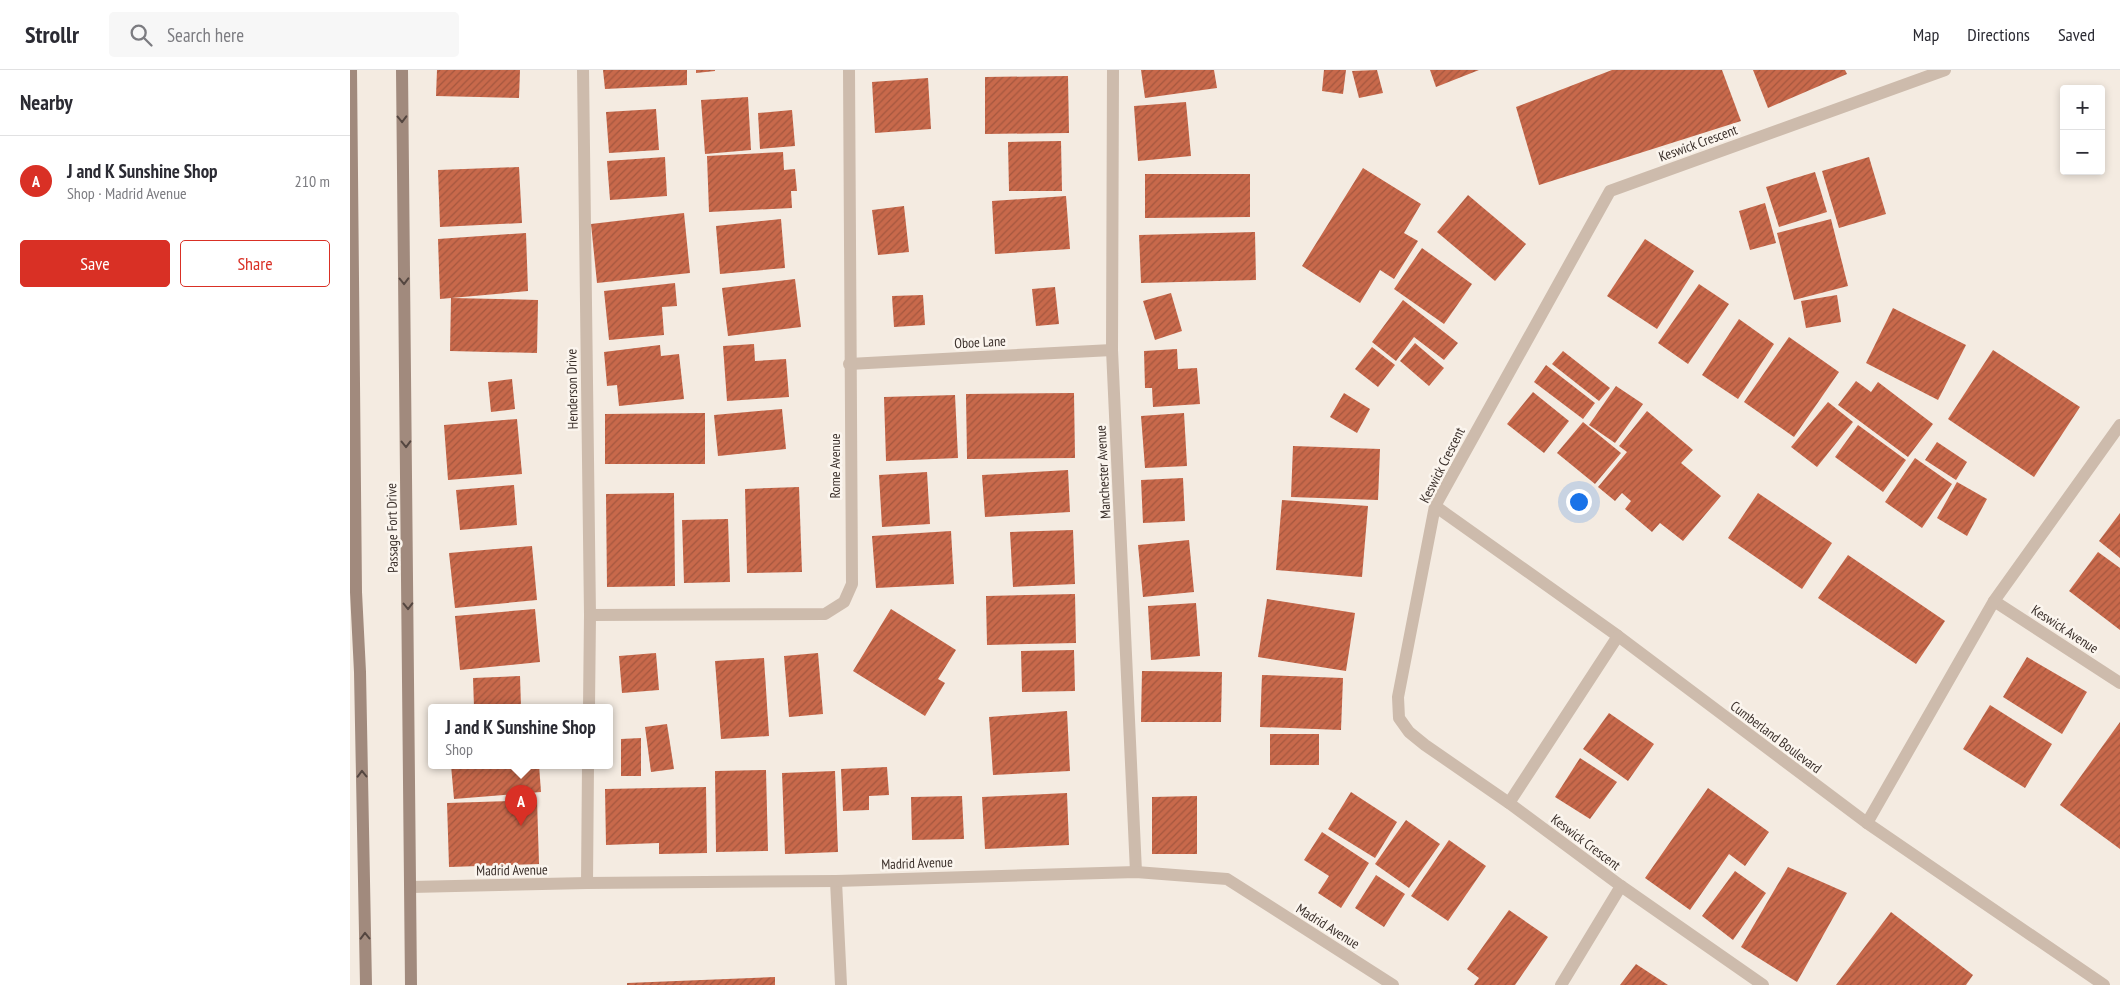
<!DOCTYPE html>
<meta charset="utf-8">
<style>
body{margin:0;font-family:"PT Sans Narrow",sans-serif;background:#f7f7f7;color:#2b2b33}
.controls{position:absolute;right:15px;top:15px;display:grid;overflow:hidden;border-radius:5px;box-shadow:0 2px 8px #0003}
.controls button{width:45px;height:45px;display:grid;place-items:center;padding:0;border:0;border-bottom:1px solid #e1e1e2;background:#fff;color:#2b2b33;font:25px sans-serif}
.you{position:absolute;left:1228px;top:431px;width:18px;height:18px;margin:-12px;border:4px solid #fff;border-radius:50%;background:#1a73e8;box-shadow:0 0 0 8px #1a73e833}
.badge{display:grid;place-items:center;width:32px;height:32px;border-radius:50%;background:#d93025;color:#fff;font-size:16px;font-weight:700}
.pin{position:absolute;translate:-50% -41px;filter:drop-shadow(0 1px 2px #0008)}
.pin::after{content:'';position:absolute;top:26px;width:18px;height:15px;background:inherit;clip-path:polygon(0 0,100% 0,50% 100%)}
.popup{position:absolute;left:78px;top:634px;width:185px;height:65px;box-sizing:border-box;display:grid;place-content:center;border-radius:5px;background:#fff;filter:drop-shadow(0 1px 4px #0005);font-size:16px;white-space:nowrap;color:#7c7c81}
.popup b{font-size:19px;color:#2b2b33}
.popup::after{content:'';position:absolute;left:50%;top:100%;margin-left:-10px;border:10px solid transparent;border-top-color:#fff}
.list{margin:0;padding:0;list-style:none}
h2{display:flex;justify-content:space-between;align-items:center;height:65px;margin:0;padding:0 20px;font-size:21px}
h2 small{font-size:16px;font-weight:400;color:#7c7c81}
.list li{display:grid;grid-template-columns:32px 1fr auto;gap:15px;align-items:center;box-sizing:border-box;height:90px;padding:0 20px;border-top:1px solid #e1e1e2}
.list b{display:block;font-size:19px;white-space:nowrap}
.list p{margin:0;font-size:16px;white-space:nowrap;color:#7c7c81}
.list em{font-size:16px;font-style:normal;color:#7c7c81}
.actions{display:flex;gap:10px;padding:15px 20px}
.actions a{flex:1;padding:11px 0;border:1px solid #d93025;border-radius:5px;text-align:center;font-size:18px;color:#d93025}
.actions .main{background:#d93025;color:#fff}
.icon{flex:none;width:28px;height:28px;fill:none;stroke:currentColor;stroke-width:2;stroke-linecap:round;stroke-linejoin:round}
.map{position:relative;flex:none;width:1770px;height:915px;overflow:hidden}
header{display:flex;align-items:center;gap:30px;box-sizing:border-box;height:70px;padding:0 25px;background:#fff;border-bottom:1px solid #e1e1e2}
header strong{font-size:24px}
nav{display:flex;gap:28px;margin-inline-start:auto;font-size:18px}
.search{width:350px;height:45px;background:#f7f7f7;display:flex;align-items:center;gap:12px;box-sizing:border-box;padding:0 18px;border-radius:5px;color:#7c7c81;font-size:19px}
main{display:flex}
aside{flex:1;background:#fff}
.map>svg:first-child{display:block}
.building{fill:url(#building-hatch)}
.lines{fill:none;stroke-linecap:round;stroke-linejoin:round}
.minor{stroke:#cdbbac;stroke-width:12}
.secondary{stroke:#a18a7d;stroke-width:12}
.oneway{stroke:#544640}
.labels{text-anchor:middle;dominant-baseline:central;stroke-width:5;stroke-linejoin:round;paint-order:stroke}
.street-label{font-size:14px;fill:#3b302b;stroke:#fbf5ee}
</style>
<header>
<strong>Strollr</strong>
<div class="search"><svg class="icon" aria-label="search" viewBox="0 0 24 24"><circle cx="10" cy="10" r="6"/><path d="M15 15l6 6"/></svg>Search here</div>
<nav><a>Map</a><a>Directions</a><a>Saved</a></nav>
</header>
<main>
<aside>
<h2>Nearby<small></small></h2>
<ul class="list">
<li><span class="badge">A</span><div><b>J and K Sunshine Shop</b><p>Shop · Madrid Avenue</p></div><em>210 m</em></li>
</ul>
<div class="actions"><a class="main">Save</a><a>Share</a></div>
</aside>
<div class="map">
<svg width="1770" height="915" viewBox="0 0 1770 915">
<defs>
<pattern id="building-hatch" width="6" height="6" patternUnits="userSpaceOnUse" patternTransform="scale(1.25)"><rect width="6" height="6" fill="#c8694b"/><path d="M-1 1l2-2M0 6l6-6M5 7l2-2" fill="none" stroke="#a4573f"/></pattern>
</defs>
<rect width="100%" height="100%" fill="#f4ebe1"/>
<g class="building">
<path d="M 87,0 L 170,0 L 169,28 L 86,26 Z"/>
<path d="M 253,0 L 337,0 L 337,15 L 255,19 Z"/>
<path d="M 346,0 L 365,0 L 365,1 L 346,3 Z"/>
<path d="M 791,0 L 864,0 L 867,18 L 795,28 Z"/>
<path d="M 974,0 L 996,0 L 993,24 L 972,21 Z"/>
<path d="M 1027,0 L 1033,23 L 1009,28 L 1002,1 Z"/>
<path d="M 1080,0 L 1129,0 L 1086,17 Z"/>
<path d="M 1262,0 L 1372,0 L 1391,51 L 1189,115 L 1166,37 Z"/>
<path d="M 1403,0 L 1495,0 L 1497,4 L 1418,38 Z"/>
<path d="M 718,6 L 719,63 L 635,64 L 635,7 Z"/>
<path d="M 578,8 L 581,59 L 525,63 L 522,12 Z"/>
<path d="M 398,27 L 401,80 L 355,84 L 351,30 Z"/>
<path d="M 836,32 L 841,86 L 788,91 L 784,36 Z"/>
<path d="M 306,39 L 309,80 L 259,83 L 256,42 Z"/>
<path d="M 442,40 L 445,76 L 410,79 L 408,43 Z"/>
<path d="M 711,71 L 712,121 L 659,121 L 658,72 Z"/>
<path d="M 433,82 L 434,100 L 445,99 L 447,121 L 441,121 L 442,138 L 359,142 L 357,86 Z"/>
<path d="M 315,87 L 317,126 L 260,130 L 257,91 Z"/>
<path d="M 1519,87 L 1536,144 L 1489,158 L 1472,101 Z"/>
<path d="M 169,97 L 172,153 L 90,157 L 88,100 Z"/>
<path d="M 1013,98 L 1071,134 L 1054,163 L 1068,171 L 1044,209 L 1030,200 L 1010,233 L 952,196 Z"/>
<path d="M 1465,102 L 1477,142 L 1429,157 L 1416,117 Z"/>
<path d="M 795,104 L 900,104 L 900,147 L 795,148 Z"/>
<path d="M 1118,125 L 1176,174 L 1145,211 L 1087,162 Z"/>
<path d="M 716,126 L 720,179 L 645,184 L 642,131 Z"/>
<path d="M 1415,133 L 1426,173 L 1400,180 L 1389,141 Z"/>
<path d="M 554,136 L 559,182 L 528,185 L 522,140 Z"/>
<path d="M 334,143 L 340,203 L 247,213 L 241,154 Z"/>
<path d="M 431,149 L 435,198 L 370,204 L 366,156 Z"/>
<path d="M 1481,149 L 1498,216 L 1444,230 L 1427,163 Z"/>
<path d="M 905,162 L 906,210 L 791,213 L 789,165 Z"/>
<path d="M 176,163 L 178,221 L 90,229 L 88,169 Z"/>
<path d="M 1295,169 L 1344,201 L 1307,259 L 1257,226 Z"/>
<path d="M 1072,178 L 1122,214 L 1094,254 L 1044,219 Z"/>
<path d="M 445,209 L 451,257 L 378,266 L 372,218 Z"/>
<path d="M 325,213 L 327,236 L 312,237 L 314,265 L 259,270 L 254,221 Z"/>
<path d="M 1349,214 L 1379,234 L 1338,294 L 1308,273 Z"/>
<path d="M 705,217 L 709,254 L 686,256 L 682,219 Z"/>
<path d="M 821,223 L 832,261 L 805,270 L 793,231 Z"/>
<path d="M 573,225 L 575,255 L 544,257 L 542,226 Z"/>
<path d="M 1487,225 L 1491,252 L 1456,258 L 1451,231 Z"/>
<path d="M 101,228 L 188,230 L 187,283 L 100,281 Z"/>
<path d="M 1053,230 L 1108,273 L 1094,290 L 1064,267 L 1046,291 L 1022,272 Z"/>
<path d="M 1543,238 L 1616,275 L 1588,330 L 1516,293 Z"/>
<path d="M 1389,249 L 1424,274 L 1388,329 L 1352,305 Z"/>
<path d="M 1439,267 L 1489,302 L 1444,367 L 1394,332 Z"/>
<path d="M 1065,273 L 1094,298 L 1079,316 L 1050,291 Z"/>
<path d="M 404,274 L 405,291 L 436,289 L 439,327 L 377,331 L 373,276 Z"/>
<path d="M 310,275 L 311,286 L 329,284 L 334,329 L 269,336 L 267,315 L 257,316 L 254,282 Z"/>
<path d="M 1022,277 L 1045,295 L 1028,317 L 1005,299 Z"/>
<path d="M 827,279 L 828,299 L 847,298 L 850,334 L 803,337 L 802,318 L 795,318 L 794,281 Z"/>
<path d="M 1643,280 L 1730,337 L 1684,407 L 1598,349 Z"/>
<path d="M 1213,281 L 1260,318 L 1249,331 L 1202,294 Z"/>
<path d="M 1196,295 L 1245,333 L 1233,349 L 1184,312 Z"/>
<path d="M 162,309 L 165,339 L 141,342 L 138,312 Z"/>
<path d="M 1506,311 L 1521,322 L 1528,312 L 1583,354 L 1558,387 L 1488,335 Z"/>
<path d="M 1266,316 L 1293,334 L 1265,373 L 1239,355 Z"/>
<path d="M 1183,322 L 1219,351 L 1194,383 L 1157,354 Z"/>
<path d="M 724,323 L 725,388 L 617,389 L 616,324 Z"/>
<path d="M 994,323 L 1020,339 L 1007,363 L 980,347 Z"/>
<path d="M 605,325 L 608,388 L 536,391 L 534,327 Z"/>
<path d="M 1478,332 L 1503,352 L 1467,397 L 1441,377 Z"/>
<path d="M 432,339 L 436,379 L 368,386 L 364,345 Z"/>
<path d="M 1297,341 L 1343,380 L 1331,393 L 1371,426 L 1333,471 L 1310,453 L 1302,462 L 1275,439 L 1281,431 L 1272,423 L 1265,431 L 1248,417 L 1277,382 L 1269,376 Z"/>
<path d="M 355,343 L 355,394 L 255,394 L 255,344 Z"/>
<path d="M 834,343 L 837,396 L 795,398 L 791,346 Z"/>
<path d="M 167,349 L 172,404 L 98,410 L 94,355 Z"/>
<path d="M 1233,352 L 1271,383 L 1245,414 L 1207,383 Z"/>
<path d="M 1508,355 L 1556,390 L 1533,422 L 1485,387 Z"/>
<path d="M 1587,372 L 1617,392 L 1606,410 L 1575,390 Z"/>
<path d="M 943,376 L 1030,379 L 1028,430 L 941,427 Z"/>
<path d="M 1565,388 L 1602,414 L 1572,458 L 1535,432 Z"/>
<path d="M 718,400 L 720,442 L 635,447 L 632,405 Z"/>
<path d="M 577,402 L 580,454 L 532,457 L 529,405 Z"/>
<path d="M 833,408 L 835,451 L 793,453 L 791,410 Z"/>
<path d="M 1607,412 L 1637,429 L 1617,466 L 1587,448 Z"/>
<path d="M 164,415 L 167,455 L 110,460 L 106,420 Z"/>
<path d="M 449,417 L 452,502 L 397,503 L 395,419 Z"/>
<path d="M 324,423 L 325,516 L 257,517 L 256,424 Z"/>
<path d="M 1408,423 L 1482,473 L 1452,519 L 1378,468 Z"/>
<path d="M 932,430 L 1018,436 L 1012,507 L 926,500 Z"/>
<path d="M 1770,443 L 1770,488 L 1749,471 Z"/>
<path d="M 378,449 L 380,512 L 334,513 L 332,450 Z"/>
<path d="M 723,460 L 725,514 L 663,517 L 660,462 Z"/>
<path d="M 601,461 L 604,514 L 526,518 L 522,466 Z"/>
<path d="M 839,470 L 844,522 L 793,527 L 788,475 Z"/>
<path d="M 182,476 L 187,530 L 105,538 L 99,483 Z"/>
<path d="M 1748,482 L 1770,498 L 1770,560 L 1719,521 Z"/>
<path d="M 1498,485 L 1595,551 L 1566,594 L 1468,528 Z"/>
<path d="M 725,524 L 726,573 L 637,575 L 636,526 Z"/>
<path d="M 917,529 L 1005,543 L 996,601 L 908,587 Z"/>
<path d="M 846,533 L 850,586 L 801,590 L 798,536 Z"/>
<path d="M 185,539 L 190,592 L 110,600 L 105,546 Z"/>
<path d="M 541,539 L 606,580 L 588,609 L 595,613 L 575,646 L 503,601 Z"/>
<path d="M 724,580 L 725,621 L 672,622 L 671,581 Z"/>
<path d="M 306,583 L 309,620 L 272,623 L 269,586 Z"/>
<path d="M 468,583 L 473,644 L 439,647 L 434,586 Z"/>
<path d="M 1677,587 L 1737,622 L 1712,664 L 1653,627 Z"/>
<path d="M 414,588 L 419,666 L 371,669 L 365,591 Z"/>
<path d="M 792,601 L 872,602 L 871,652 L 791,652 Z"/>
<path d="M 912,605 L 993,608 L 991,660 L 910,657 Z"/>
<path d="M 170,606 L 171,637 L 124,637 L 123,608 Z"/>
<path d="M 1640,635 L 1702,674 L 1675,718 L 1613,679 Z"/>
<path d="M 717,641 L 720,701 L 643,705 L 639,647 Z"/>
<path d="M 1259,643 L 1304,674 L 1278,711 L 1233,679 Z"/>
<path d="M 1770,652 L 1770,779 L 1710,735 Z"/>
<path d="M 317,654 L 324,699 L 301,702 L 295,657 Z"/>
<rect x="920" y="664" width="49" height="31"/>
<path d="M 291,668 L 291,706 L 271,706 L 271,669 Z"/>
<path d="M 1230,688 L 1267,712 L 1240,749 L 1205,727 Z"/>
<path d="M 101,695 L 189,695 L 191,722 L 104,729 Z"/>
<path d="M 537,697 L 539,725 L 519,726 L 519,740 L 493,741 L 491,699 Z"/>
<path d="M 416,700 L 418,781 L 366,782 L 365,701 Z"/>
<path d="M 485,701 L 488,782 L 435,784 L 432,703 Z"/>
<path d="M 356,717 L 357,783 L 309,784 L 309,773 L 256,775 L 255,719 Z"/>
<path d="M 1358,718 L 1419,762 L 1395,796 L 1379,784 L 1340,840 L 1295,808 Z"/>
<path d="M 1001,722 L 1047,752 L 1025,788 L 978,759 Z"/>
<path d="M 717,723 L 719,775 L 635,779 L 632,727 Z"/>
<path d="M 612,726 L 614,769 L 562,770 L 561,727 Z"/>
<path d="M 847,726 L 847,784 L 802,784 L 802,727 Z"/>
<path d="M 187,730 L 189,794 L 99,797 L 97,733 Z"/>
<path d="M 1056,750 L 1090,774 L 1059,818 L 1025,794 Z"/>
<path d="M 972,762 L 1019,793 L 991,838 L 968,823 L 979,806 L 954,790 Z"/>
<path d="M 1099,770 L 1136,796 L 1098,851 L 1061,826 Z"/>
<path d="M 1438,797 L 1497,823 L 1447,912 L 1391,877 Z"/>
<path d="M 1385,801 L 1416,823 L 1383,870 L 1352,846 Z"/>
<path d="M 1026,805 L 1055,824 L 1034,857 L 1005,838 Z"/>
<path d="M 1159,840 L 1198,867 L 1165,915 L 1124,915 L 1129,908 L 1117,899 Z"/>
<path d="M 1541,842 L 1623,905 L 1616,915 L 1486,915 Z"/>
<path d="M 1286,894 L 1318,915 L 1270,915 Z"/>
<path d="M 425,907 L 425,915 L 277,915 L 277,913 Z"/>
</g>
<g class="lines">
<g class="minor">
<path d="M 233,0 L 240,545 L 239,637"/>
<path d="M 763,0 L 762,280 L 786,802"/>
<path d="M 499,294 L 762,280"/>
<path d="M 1085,436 L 1268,566 L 1517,753 L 1754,915"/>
<path d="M 1644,531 L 1770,613"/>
<path d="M 240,545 L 475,544 L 494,532 L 502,514 L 499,0"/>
<path d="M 1159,733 L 1268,566"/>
<path d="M 1517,753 L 1644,531 L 1770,355"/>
<path d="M 486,811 L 491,915"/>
<path d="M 237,813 L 238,695"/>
<path d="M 61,817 L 237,813 L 486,811 L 786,802 L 877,809 L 1043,915"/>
<path d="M 1211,915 L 1271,816"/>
<path d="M 1413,915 L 1271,816 L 1159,733 L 1075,675 L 1059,662 L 1049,648 L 1048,627 L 1085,436 L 1260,121 L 1595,0"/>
</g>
<g class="secondary">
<path d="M 1,0 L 6,522 L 10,602 L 16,915"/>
<path d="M 52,0 L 61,915"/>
</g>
</g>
<defs><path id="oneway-chevron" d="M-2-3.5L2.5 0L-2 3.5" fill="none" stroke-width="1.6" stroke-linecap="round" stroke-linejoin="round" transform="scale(1.25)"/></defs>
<g class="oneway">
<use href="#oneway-chevron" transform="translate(52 49) rotate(89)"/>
<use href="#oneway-chevron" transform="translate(54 211) rotate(89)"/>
<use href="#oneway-chevron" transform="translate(56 374) rotate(89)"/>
<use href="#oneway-chevron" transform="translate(58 536) rotate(89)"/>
<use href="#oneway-chevron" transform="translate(12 704) rotate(-91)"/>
<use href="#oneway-chevron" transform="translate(15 866) rotate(-91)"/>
</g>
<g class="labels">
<g class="street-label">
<text transform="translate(1348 73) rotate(-20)">Keswick Crescent</text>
<text transform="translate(630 272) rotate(-3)">Oboe Lane</text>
<text transform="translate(222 319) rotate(-91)">Henderson Drive</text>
<text transform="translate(1092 395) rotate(-63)">Keswick Crescent</text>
<text transform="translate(485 396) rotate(-90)">Rome Avenue</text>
<text transform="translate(753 402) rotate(-93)">Manchester Avenue</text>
<text transform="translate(42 458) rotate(-91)">Passage Fort Drive</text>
<text transform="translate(1715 559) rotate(33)">Keswick Avenue</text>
<text transform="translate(1426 667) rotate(37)">Cumberland Boulevard</text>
<text transform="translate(1236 772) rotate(37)">Keswick Crescent</text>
<text transform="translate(567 793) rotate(-2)">Madrid Avenue</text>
<text transform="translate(162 800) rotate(-1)">Madrid Avenue</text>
<text transform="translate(978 856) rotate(32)">Madrid Avenue</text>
</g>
</g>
</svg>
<div class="controls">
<button>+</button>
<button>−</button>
</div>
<div class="you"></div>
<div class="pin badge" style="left:171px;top:756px">A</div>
<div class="popup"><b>J and K Sunshine Shop</b>Shop</div>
</div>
</main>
